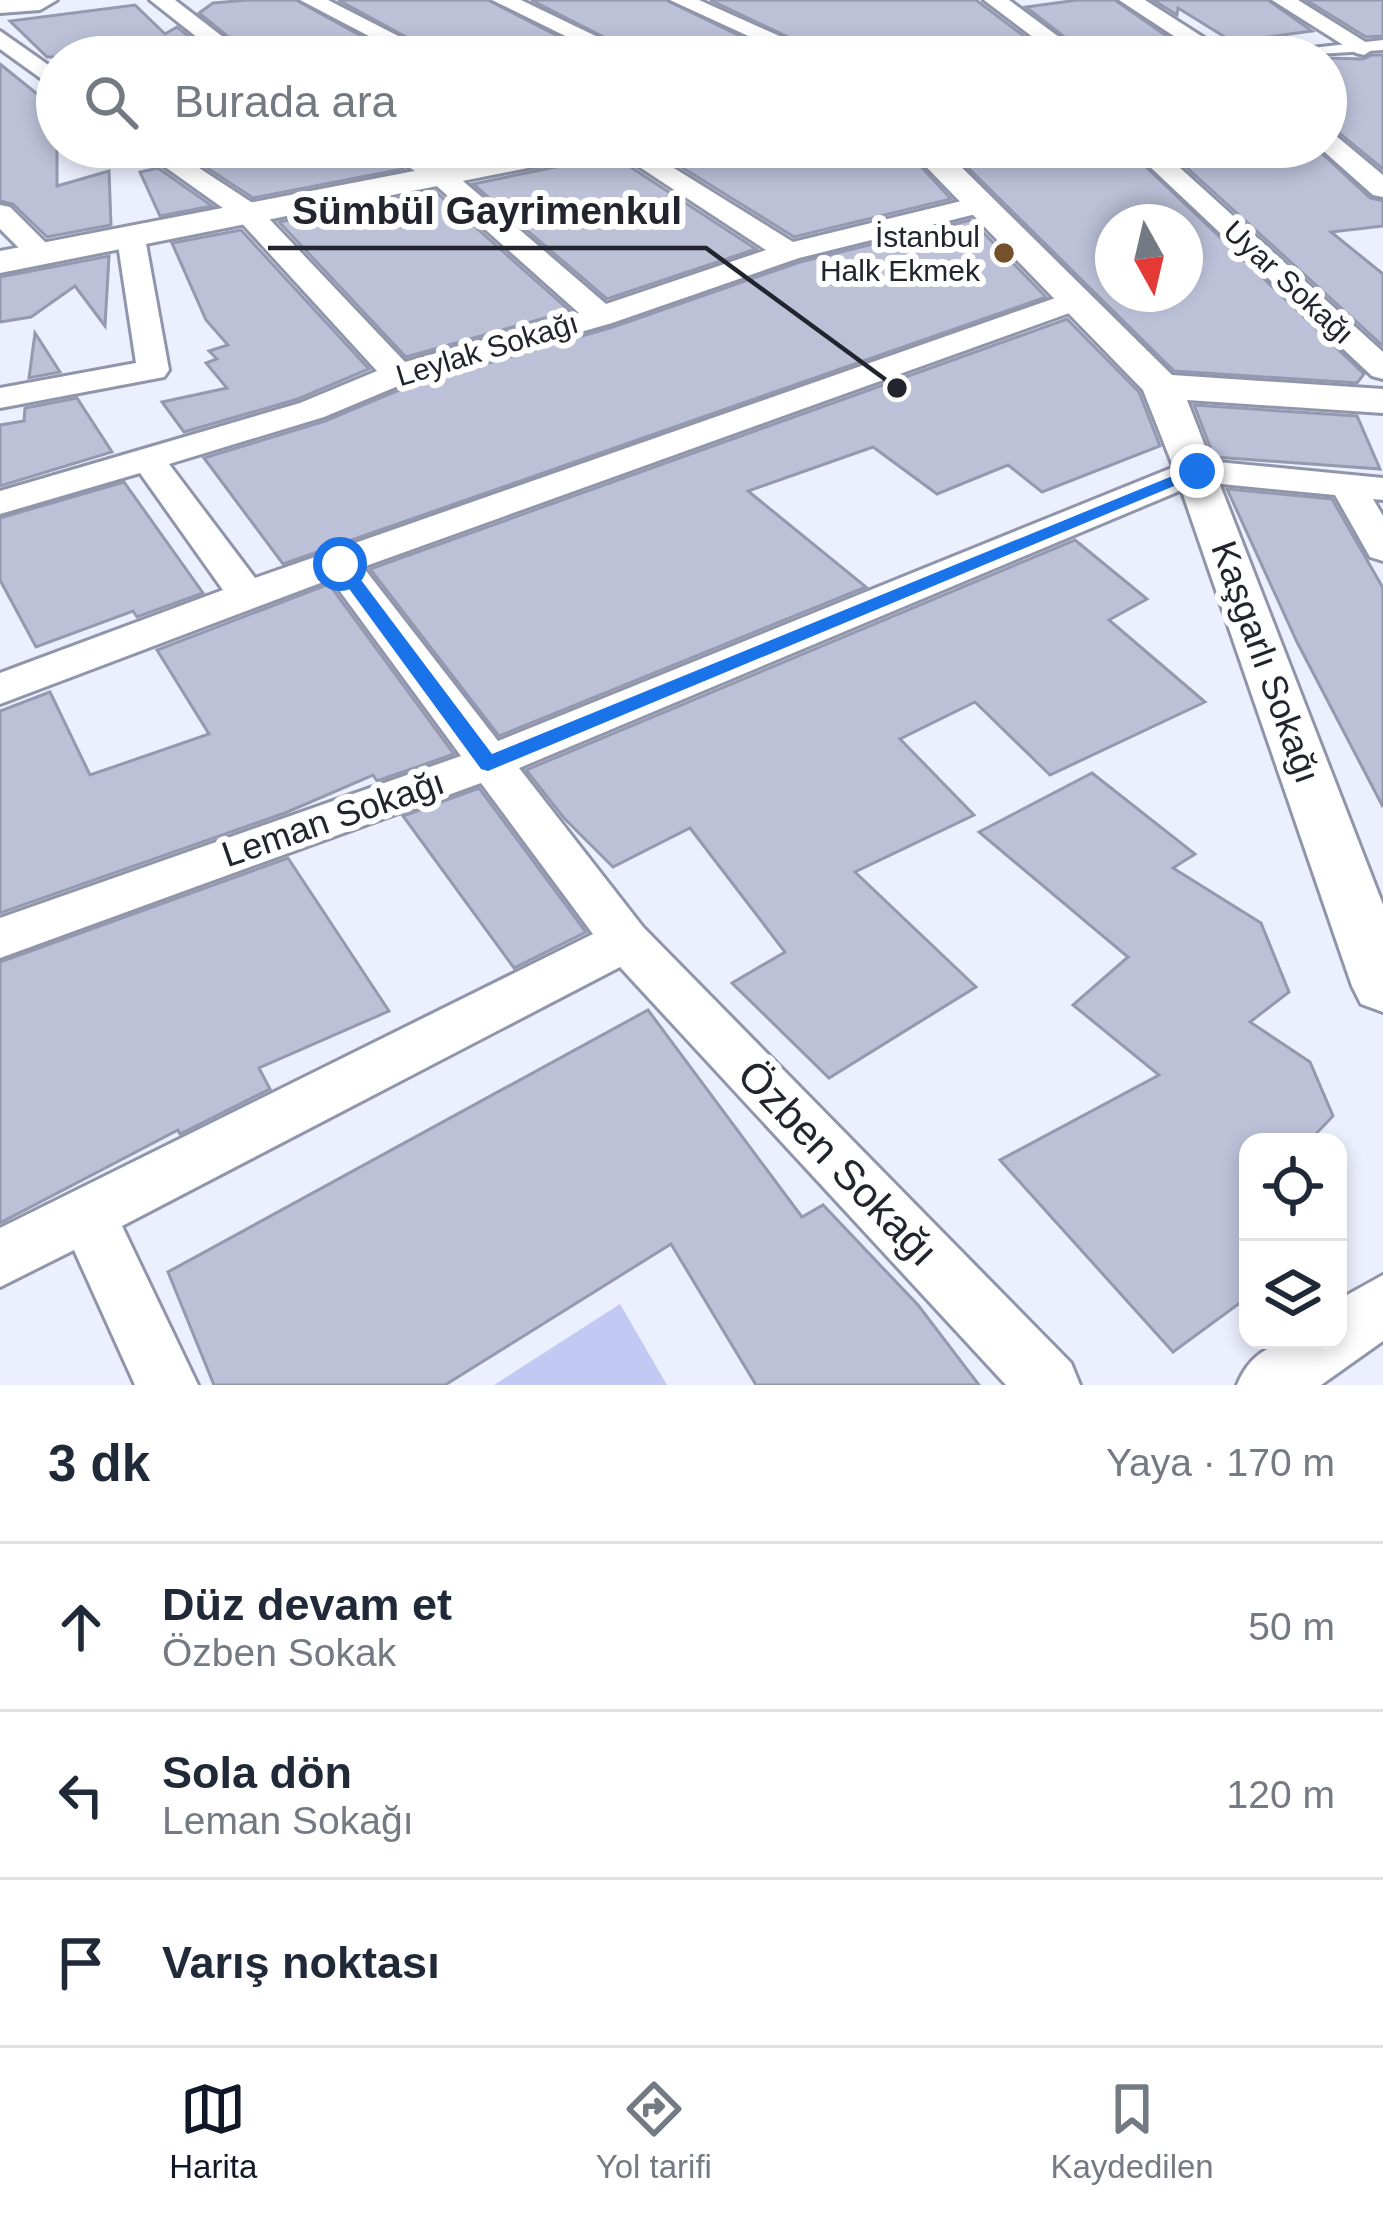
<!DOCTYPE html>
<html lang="tr">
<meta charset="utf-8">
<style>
body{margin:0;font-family:Helvetica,sans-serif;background:#f6f6f7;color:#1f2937}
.controls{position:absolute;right:36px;bottom:36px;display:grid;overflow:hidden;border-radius:24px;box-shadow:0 6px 18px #0003}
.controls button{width:108px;height:108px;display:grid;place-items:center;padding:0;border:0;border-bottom:3px solid #e0e1e3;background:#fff;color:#1f2937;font:60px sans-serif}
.compass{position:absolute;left:1095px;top:204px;width:108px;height:108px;border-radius:50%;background:#fff;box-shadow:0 6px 18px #0003;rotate:172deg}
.stop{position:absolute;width:36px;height:36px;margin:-27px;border:9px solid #1a73e8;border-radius:50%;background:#fff}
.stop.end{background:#1a73e8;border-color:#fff;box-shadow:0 3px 12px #0008}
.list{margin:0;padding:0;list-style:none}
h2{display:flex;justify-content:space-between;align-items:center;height:156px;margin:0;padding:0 48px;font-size:51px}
h2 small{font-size:39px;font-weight:400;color:#747a83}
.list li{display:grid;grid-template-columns:78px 1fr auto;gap:36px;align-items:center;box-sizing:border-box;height:168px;padding:0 48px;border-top:3px solid #e0e1e3}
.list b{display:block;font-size:45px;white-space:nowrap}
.list p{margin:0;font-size:39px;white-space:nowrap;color:#747a83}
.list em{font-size:39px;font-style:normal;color:#747a83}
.icon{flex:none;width:66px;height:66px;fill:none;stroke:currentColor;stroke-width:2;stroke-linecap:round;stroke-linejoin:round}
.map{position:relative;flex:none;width:1383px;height:1385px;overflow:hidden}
.search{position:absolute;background:#fff;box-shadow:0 6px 18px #0003;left:36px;right:36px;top:36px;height:132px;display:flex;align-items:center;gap:30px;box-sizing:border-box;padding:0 42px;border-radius:66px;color:#747a83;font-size:45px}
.sheet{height:660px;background:#fff}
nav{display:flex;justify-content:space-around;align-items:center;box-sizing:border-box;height:168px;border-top:3px solid #e0e1e3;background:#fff;font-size:33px;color:#747a83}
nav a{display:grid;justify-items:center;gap:6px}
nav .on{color:#111827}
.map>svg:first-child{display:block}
.green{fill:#c2caf4}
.building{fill:#bcc1d8;stroke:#9499af;stroke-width:3;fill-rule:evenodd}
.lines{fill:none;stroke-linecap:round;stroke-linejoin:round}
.pedestrian-casing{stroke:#9195ab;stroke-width:6}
.minor-casing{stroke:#9195ab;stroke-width:6}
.tertiary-casing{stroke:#9195ab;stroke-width:6}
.primary-casing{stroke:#9195ab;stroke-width:6}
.pedestrian{fill:#fff;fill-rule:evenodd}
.minor{fill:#fff;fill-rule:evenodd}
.tertiary{fill:#fff;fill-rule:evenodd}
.primary{fill:#fff;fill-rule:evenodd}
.route{fill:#1a73e8}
.poi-dot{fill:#75522b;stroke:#fff;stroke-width:4.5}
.labels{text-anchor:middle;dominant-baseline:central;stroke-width:12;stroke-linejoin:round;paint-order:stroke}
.far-poi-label{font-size:30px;fill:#23252e;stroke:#fff;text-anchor:end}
.far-street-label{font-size:30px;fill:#23252e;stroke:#fff}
.street-label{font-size:36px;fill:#23252e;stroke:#fff}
.near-street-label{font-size:42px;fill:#23252e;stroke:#fff}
.leader{fill:none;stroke:#23252e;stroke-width:4.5}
.callout-dot{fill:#23252e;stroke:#fff;stroke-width:4.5}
.callout-label{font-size:39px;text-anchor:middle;font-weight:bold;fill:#23252e;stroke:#fff;stroke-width:12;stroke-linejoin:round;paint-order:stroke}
</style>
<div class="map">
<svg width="1383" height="1385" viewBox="0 0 1383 1385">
<rect width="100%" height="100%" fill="#eceffd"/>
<path class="green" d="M 620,1304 L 667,1385 L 494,1385 Z"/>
<g class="building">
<path d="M 248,0 L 296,0 L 399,57 L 253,57 L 199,13 L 213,3 Z"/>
<path d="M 338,0 L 488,0 L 598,57 L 443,57 Z"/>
<path d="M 531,0 L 666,0 L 783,57 L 643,57 Z"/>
<path d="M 710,0 L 976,0 L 1052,57 L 830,57 Z"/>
<path d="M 1078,0 L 1115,0 L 1175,42 L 1174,51 L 1090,57 L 1026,7 Z"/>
<path d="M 1153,0 L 1268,0 L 1312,31 L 1233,42 L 1178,8 L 1177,15 Z"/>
<path d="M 1306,0 L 1383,0 L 1383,36 L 1366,37 Z"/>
<path d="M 135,5 L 165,34 L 177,27 L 215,57 L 47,57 L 10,21 Z"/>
<path d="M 1372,55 L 1383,55 L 1383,169 L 1338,132 L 1326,128 L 1326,58 L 1363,59 Z"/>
<path d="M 0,64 L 57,110 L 57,186 L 109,171 L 111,225 L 47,237 L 13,204 L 0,201 Z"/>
<path d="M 253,147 L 373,147 L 403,169 L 253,198 L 195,160 Z"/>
<path d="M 418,147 L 515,147 L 444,161 Z"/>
<path d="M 649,147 L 903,147 L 951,199 L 794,237 Z"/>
<path d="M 947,147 L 1125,147 L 1364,374 L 1357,383 L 1174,371 ZM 1113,222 L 1185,222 L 1185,294 L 1113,294 Z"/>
<path d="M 1164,147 L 1315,147 L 1370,198 L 1383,201 L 1383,226 L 1331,232 L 1383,274 L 1383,346 Z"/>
<path d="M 606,151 L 756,249 L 607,299 L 473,184 L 589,160 Z"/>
<path d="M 158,168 L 212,206 L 160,216 L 140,172 Z"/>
<path d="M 435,191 L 570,311 L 406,357 L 279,222 Z"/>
<path d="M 971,220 L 1046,297 L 283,564 L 204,458 L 325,421 L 411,385 L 613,327 L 800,262 Z"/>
<path d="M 241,230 L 369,369 L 298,399 L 184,432 L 162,402 L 227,388 L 206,363 L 217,359 L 209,351 L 228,345 L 206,320 L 172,243 Z"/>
<path d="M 109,256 L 105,326 L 75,286 L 31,317 L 0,322 L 0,277 Z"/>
<path d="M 1067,319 L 1139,392 L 1160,446 L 1042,492 L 1008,465 L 937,494 L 873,447 L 748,491 L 866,587 L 499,736 L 370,569 Z"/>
<path d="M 35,333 L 60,372 L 29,378 Z"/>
<path d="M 77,398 L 112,452 L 0,486 L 0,425 L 24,421 L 25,408 Z"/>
<path d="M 1194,405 L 1357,416 L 1380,469 L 1214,457 Z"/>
<path d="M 124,482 L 203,593 L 137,617 L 133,611 L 36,647 L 0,580 L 0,518 Z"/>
<path d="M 1227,489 L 1332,499 L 1383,588 L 1383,807 L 1297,642 Z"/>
<path d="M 1075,540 L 1147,599 L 1109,620 L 1205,702 L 1050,775 L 975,702 L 900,739 L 974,815 L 855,872 L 976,987 L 829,1078 L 732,983 L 785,952 L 690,828 L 613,867 L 564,818 L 526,770 Z"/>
<path d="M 329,584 L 454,754 L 377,781 L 373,775 L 285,813 L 0,913 L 0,711 L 50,692 L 90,775 L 209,734 L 157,650 Z"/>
<path d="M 1092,773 L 1195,854 L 1173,868 L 1261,923 L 1289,992 L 1250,1022 L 1310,1062 L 1333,1116 L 1308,1142 L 1248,1142 L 1248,1297 L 1173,1352 L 1000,1160 L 1159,1075 L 1073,1005 L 1128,957 L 979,832 Z"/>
<path d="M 479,788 L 586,932 L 514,968 L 403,816 Z"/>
<path d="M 288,858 L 389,1011 L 259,1068 L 270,1089 L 180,1134 L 178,1130 L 0,1223 L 0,962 Z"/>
<path d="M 648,1010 L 802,1217 L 823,1205 L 918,1305 L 979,1385 L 756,1385 L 671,1244 L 445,1385 L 214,1385 L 168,1272 Z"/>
</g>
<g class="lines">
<g class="pedestrian-casing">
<path id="pedestrian" d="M 1383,40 L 1383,50 L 1268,57 L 1276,52 Z"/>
</g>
<g class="minor-casing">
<g id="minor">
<path d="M 150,0 L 175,0 L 249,57 L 222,57 Z"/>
<path d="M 300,0 L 328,0 L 439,57 L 409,57 Z"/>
<path d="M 492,0 L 521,0 L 639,57 L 608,57 Z"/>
<path d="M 670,0 L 699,0 L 826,57 L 794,57 Z"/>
<path d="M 984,0 L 1009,0 L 1086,57 L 1059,57 Z"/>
<path d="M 1119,0 L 1145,0 L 1234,57 L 1206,57 Z"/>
<path d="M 1272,0 L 1298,0 L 1375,48 L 1364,55 L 1356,53 Z"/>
<path d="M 0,31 L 57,71 L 57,90 L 0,49 Z"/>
<path d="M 1326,132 L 1335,135 L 1383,175 L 1383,197 L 1373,195 L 1319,147 L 1326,147 Z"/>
<path d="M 137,147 L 167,147 L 257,206 L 405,362 L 579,313 L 431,181 L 377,147 L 409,147 L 449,169 L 606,304 L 766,250 L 609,147 L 640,147 L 793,242 L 978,197 L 992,205 L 988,211 L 799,258 L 612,323 L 410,381 L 324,417 L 169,464 L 255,578 L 1064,295 L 1086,295 L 1090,301 L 1086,307 L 363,567 L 498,741 L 1184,463 L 1197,460 L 1383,478 L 1383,500 L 1373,499 L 1383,516 L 1383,561 L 1370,557 L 1335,495 L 1201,482 L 519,768 L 643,927 L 1071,1363 L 1080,1385 L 1006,1385 L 620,967 L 122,1226 L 198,1385 L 135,1385 L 74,1250 L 0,1287 L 0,1228 L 593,934 L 481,783 L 0,958 L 0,918 L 461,756 L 331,579 L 0,704 L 0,673 L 223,590 L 140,473 L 0,514 L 0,491 L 300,403 L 377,371 L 237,218 Z"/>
<path d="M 1129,147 L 1157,147 L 1383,352 L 1383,379 L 1372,376 Z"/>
<path d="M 0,205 L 10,207 L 51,248 L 56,254 L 51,260 L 31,260 L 0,229 Z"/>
<path d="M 131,229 L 145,238 L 169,370 L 164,377 L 0,408 L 0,388 L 136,363 L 117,238 Z"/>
<path d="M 1383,1275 L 1383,1341 L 1321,1385 L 1237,1385 C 1256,1338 1293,1340 1338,1340 L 1338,1300 Z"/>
</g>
</g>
<g class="tertiary-casing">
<g id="tertiary">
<path d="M 539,147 L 604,147 L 588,156 L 0,273 L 0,251 Z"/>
<path d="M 907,147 L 941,147 L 1172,375 L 1383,389 L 1383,413 L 1187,400 L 1383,905 L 1383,1012 L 1361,1004 L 1352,986 L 1175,471 L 1143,390 Z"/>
</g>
</g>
<g class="primary-casing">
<path id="primary" d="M 0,0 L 57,0 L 40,10 L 0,13 Z"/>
</g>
<use href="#pedestrian" class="pedestrian"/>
<use href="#minor" class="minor"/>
<use href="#tertiary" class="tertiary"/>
<use href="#primary" class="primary"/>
</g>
<path class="route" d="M 1197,466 L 1205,471 L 1203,474 L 488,771 L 481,769 L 331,564 L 346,560 L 492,754 Z"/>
<circle class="poi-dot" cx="1004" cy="253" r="12"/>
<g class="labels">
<g class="far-poi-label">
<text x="980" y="236">İstanbul<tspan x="980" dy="34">Halk Ekmek</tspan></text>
</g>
<g class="far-street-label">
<text transform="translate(1289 282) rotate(43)">Uyar Sokağı</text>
<text transform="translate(487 349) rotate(-17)">Leylak Sokağı</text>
</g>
<g class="street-label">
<text transform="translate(1266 662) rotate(70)">Kaşgarlı Sokağı</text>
<text transform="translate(333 818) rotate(-19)">Leman Sokağı</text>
</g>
<g class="near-street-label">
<text transform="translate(838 1163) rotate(46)">Özben Sokağı</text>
</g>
</g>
<path class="leader" d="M897 388L706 248H268"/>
<circle class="callout-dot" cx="897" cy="388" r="12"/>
<g class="callout-label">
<text x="487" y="224">Sümbül Gayrimenkul</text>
</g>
</svg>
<div class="controls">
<button><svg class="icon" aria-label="locate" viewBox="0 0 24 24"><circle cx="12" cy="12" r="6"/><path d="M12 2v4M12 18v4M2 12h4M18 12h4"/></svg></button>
<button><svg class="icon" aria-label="layers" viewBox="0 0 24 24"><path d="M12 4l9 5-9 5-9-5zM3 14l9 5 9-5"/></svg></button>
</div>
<svg class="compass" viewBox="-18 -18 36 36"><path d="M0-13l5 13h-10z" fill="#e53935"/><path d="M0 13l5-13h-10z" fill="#747a83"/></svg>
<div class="stop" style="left:340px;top:564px"></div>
<div class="stop end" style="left:1197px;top:471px"></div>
<div class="search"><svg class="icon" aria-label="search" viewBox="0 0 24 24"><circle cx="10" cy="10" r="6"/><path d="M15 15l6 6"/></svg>Burada ara</div>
</div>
<section class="sheet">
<h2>3 dk<small>Yaya · 170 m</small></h2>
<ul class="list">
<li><svg class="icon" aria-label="ahead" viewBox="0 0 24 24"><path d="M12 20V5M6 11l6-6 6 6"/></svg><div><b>Düz devam et</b><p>Özben Sokak</p></div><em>50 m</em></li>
<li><svg class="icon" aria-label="left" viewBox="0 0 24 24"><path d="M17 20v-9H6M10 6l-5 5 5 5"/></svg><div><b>Sola dön</b><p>Leman Sokağı</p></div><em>120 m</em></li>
<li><svg class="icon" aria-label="arrive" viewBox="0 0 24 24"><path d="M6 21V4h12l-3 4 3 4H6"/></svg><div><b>Varış noktası</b></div></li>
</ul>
</section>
<nav>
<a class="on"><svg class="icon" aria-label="map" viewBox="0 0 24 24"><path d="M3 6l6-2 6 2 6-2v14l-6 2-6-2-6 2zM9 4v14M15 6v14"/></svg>Harita</a>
<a><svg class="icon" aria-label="directions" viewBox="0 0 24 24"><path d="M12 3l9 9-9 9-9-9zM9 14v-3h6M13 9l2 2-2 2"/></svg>Yol tarifi</a>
<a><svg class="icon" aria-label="saved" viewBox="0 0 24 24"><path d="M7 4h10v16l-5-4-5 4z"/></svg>Kaydedilen</a>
</nav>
